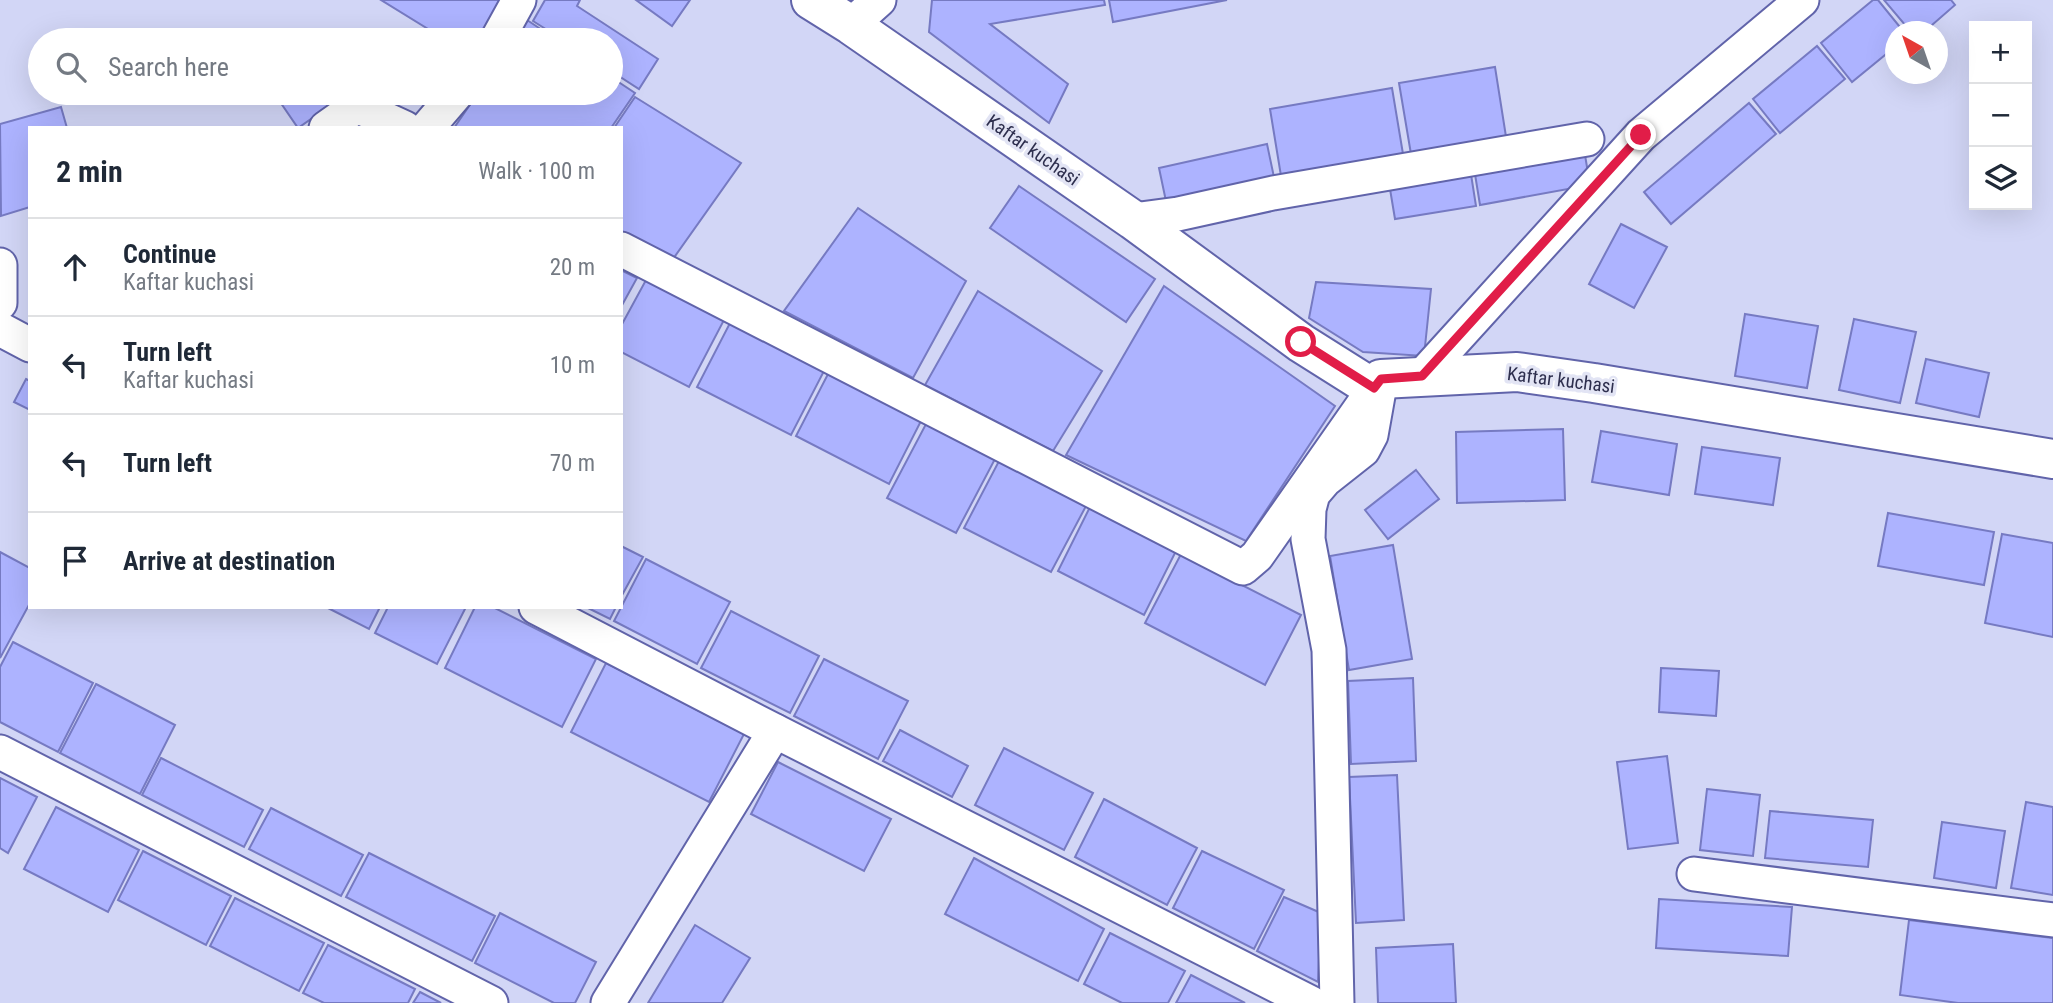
<!DOCTYPE html>
<meta charset="utf-8">
<style>
body{margin:0;font-family:"Roboto Condensed",sans-serif;background:#f6f6f7;color:#1f2937}
.controls{position:absolute;right:21px;top:21px;display:grid;overflow:hidden;border-radius:0px;box-shadow:0 7px 28px #0002}
.controls button{width:63px;height:63px;display:grid;place-items:center;padding:0;border:0;border-bottom:2px solid #e0e1e3;background:#fff;color:#1f2937;font:35px sans-serif}
.compass{position:absolute;left:1885px;top:21px;width:63px;height:63px;border-radius:50%;background:#fff;box-shadow:0 7px 28px #0002;rotate:320deg}
.stop{position:absolute;width:21px;height:21px;margin:-16px;border:5px solid #e11d48;border-radius:50%;background:#fff}
.stop.end{background:#e11d48;border-color:#fff;box-shadow:0 2px 7px #0008}
.list{margin:0;padding:0;list-style:none}
h2{display:flex;justify-content:space-between;align-items:center;height:91px;margin:0;padding:0 28px;font-size:30px}
h2 small{font-size:23px;font-weight:400;color:#747a83}
.list li{display:grid;grid-template-columns:46px 1fr auto;gap:21px;align-items:center;box-sizing:border-box;height:98px;padding:0 28px;border-top:2px solid #e0e1e3}
.list b{display:block;font-size:26px;white-space:nowrap}
.list p{margin:0;font-size:23px;white-space:nowrap;color:#747a83}
.list em{font-size:23px;font-style:normal;color:#747a83}
.icon{flex:none;width:38px;height:38px;fill:none;stroke:currentColor;stroke-width:2;stroke-linecap:round;stroke-linejoin:round}
.map{position:relative;flex:none;width:2053px;height:1003px;overflow:hidden}
.search{position:absolute;background:#fff;box-shadow:0 7px 28px #0002;left:28px;top:28px;width:595px;height:77px;display:flex;align-items:center;gap:18px;box-sizing:border-box;padding:0 24px;border-radius:38px;color:#747a83;font-size:26px}
.panel{position:absolute;background:#fff;box-shadow:0 7px 28px #0002;left:28px;top:126px;width:595px;height:483px;border-radius:0px}
.map>svg:first-child{display:block}
.building{fill:#adb3ff;stroke:#767ac2;stroke-width:2}
.lines{fill:none;stroke-linecap:round;stroke-linejoin:round}
.minor-casing{stroke:#6164aa;stroke-width:37}
.tertiary-casing{stroke:#6164aa;stroke-width:42}
.minor{stroke:#fff;stroke-width:33}
.tertiary{stroke:#fff;stroke-width:38}
.route{stroke:#e11d48;stroke-width:9}
.labels{text-anchor:middle;dominant-baseline:central;stroke-width:7;stroke-linejoin:round;paint-order:stroke}
.street-label{font-size:19px;fill:#2e2f4e;stroke:#e2e4f4}
</style>
<div class="map">
<svg width="2053" height="1003" viewBox="0 0 2053 1003">
<rect width="100%" height="100%" fill="#d2d6f6"/>
<g class="building">
<path d="M 381,0 L 502,0 L 477,40 L 446,40 Z"/>
<path d="M 545,0 L 580,0 L 577,6 L 658,59 L 639,89 L 611,71 L 611,40 L 563,40 L 533,21 Z"/>
<path d="M 636,0 L 690,0 L 672,26 Z"/>
<path d="M 932,0 L 1104,0 L 1105,5 L 990,24 L 1068,84 L 1049,123 L 929,32 Z"/>
<path d="M 1109,0 L 1227,0 L 1113,22 Z"/>
<path d="M 1873,0 L 1878,0 L 1904,32 L 1896,32 L 1896,46 L 1852,82 L 1821,43 Z"/>
<path d="M 1884,0 L 1951,0 L 1955,5 L 1924,32 L 1911,32 Z"/>
<path d="M 527,20 L 557,40 L 513,40 Z"/>
<path d="M 306,30 L 313,40 L 291,40 Z"/>
<path d="M 1817,46 L 1845,79 L 1780,133 L 1753,99 Z"/>
<path d="M 1495,67 L 1507,143 L 1412,160 L 1399,83 Z"/>
<path d="M 611,77 L 635,93 L 611,128 L 454,128 L 478,93 L 611,93 Z"/>
<path d="M 1392,88 L 1404,160 L 1282,182 L 1270,109 Z"/>
<path d="M 274,93 L 348,93 L 298,128 Z"/>
<path d="M 635,97 L 741,163 L 673,259 L 621,236 L 621,128 L 614,128 Z"/>
<path d="M 1749,103 L 1776,134 L 1671,224 L 1644,192 Z"/>
<path d="M 61,107 L 67,128 L 30,128 L 30,207 L 1,216 L 0,124 Z"/>
<path d="M 1267,144 L 1275,182 L 1167,206 L 1159,168 Z"/>
<path d="M 1584,149 L 1590,185 L 1480,205 L 1474,168 Z"/>
<path d="M 1470,168 L 1476,206 L 1395,219 L 1389,183 Z"/>
<path d="M 1019,186 L 1155,279 L 1126,322 L 990,228 Z"/>
<path d="M 858,208 L 966,281 L 913,378 L 784,311 Z"/>
<path d="M 1621,224 L 1667,247 L 1634,308 L 1589,284 Z"/>
<path d="M 621,270 L 637,278 L 621,307 Z"/>
<path d="M 646,280 L 724,320 L 689,387 L 621,352 L 621,326 Z"/>
<path d="M 1316,282 L 1431,289 L 1424,356 L 1363,352 L 1309,318 Z"/>
<path d="M 1164,286 L 1335,406 L 1246,541 L 1066,455 Z"/>
<path d="M 978,291 L 1102,371 L 1053,451 L 925,385 Z"/>
<path d="M 1745,314 L 1818,326 L 1807,388 L 1735,376 Z"/>
<path d="M 1854,319 L 1916,332 L 1900,403 L 1839,390 Z"/>
<path d="M 730,323 L 824,371 L 791,435 L 697,387 Z"/>
<path d="M 1926,359 L 1989,373 L 1979,417 L 1916,403 Z"/>
<path d="M 828,374 L 921,421 L 889,484 L 796,436 Z"/>
<path d="M 26,379 L 30,381 L 30,410 L 14,402 Z"/>
<path d="M 926,424 L 995,459 L 956,533 L 887,498 Z"/>
<path d="M 1563,429 L 1565,500 L 1457,503 L 1456,432 Z"/>
<path d="M 1601,431 L 1677,444 L 1669,495 L 1592,482 Z"/>
<path d="M 1702,447 L 1780,458 L 1773,505 L 1695,494 Z"/>
<path d="M 999,461 L 1086,506 L 1051,572 L 964,528 Z"/>
<path d="M 1416,470 L 1439,499 L 1388,539 L 1365,510 Z"/>
<path d="M 1090,507 L 1176,551 L 1144,615 L 1058,571 Z"/>
<path d="M 1888,513 L 1994,532 L 1984,585 L 1878,566 Z"/>
<path d="M 2002,534 L 2053,543 L 2053,637 L 1985,623 Z"/>
<path d="M 1393,545 L 1412,659 L 1349,670 L 1330,556 Z"/>
<path d="M 621,546 L 643,557 L 621,597 Z"/>
<path d="M 0,552 L 30,568 L 30,603 L 0,658 Z"/>
<path d="M 1181,554 L 1301,615 L 1265,685 L 1145,623 Z"/>
<path d="M 646,559 L 730,602 L 697,664 L 614,621 Z"/>
<path d="M 326,607 L 380,607 L 369,629 Z"/>
<path d="M 388,607 L 466,607 L 437,664 L 375,633 Z"/>
<path d="M 475,607 L 493,607 L 596,659 L 562,727 L 445,668 Z"/>
<path d="M 586,607 L 616,607 L 610,619 Z"/>
<path d="M 731,611 L 819,656 L 790,713 L 701,668 Z"/>
<path d="M 13,642 L 93,683 L 58,752 L 0,722 L 0,667 Z"/>
<path d="M 824,659 L 908,701 L 878,759 L 794,716 Z"/>
<path d="M 606,663 L 744,734 L 709,802 L 571,732 Z"/>
<path d="M 1661,668 L 1719,671 L 1716,716 L 1659,712 Z"/>
<path d="M 1413,678 L 1416,761 L 1351,764 L 1348,681 Z"/>
<path d="M 96,684 L 175,725 L 140,794 L 60,753 Z"/>
<path d="M 900,730 L 968,766 L 952,797 L 883,761 Z"/>
<path d="M 1004,748 L 1093,793 L 1064,850 L 975,805 Z"/>
<path d="M 1667,756 L 1678,843 L 1628,849 L 1617,762 Z"/>
<path d="M 161,758 L 263,810 L 244,847 L 142,795 Z"/>
<path d="M 778,762 L 891,819 L 864,871 L 751,814 Z"/>
<path d="M 1397,775 L 1404,920 L 1356,923 L 1349,777 Z"/>
<path d="M 0,778 L 37,797 L 8,853 L 0,848 Z"/>
<path d="M 1707,789 L 1760,795 L 1753,856 L 1700,850 Z"/>
<path d="M 1104,799 L 1197,848 L 1167,905 L 1075,857 Z"/>
<path d="M 2026,802 L 2053,807 L 2053,895 L 2011,888 Z"/>
<path d="M 56,807 L 139,850 L 108,912 L 24,869 Z"/>
<path d="M 271,808 L 363,855 L 341,896 L 249,849 Z"/>
<path d="M 1770,811 L 1873,820 L 1868,867 L 1765,858 Z"/>
<path d="M 1942,822 L 2005,831 L 1996,888 L 1934,878 Z"/>
<path d="M 143,851 L 231,896 L 206,945 L 118,900 Z"/>
<path d="M 1202,851 L 1284,890 L 1254,949 L 1173,908 Z"/>
<path d="M 369,853 L 495,916 L 472,961 L 346,897 Z"/>
<path d="M 974,858 L 1104,929 L 1078,981 L 945,914 Z"/>
<path d="M 1284,897 L 1321,913 L 1318,982 L 1257,951 Z"/>
<path d="M 235,898 L 324,943 L 299,991 L 210,946 Z"/>
<path d="M 1659,899 L 1792,907 L 1788,956 L 1656,948 Z"/>
<path d="M 500,913 L 596,962 L 575,1003 L 554,1003 L 475,963 Z"/>
<path d="M 1909,920 L 2053,938 L 2053,1003 L 1958,1003 L 1900,995 Z"/>
<path d="M 695,925 L 750,958 L 722,1003 L 648,1003 Z"/>
<path d="M 1110,933 L 1185,971 L 1168,1003 L 1122,1003 L 1084,984 Z"/>
<path d="M 1453,944 L 1456,1003 L 1378,1003 L 1376,948 Z"/>
<path d="M 328,945 L 415,989 L 408,1003 L 324,1003 L 303,993 Z"/>
<path d="M 1191,975 L 1245,1003 L 1176,1003 Z"/>
<path d="M 420,992 L 441,1003 L 413,1003 Z"/>
</g>
<g class="lines">
<g class="minor-casing">
<g id="minor">
<path d="M 851,25 L 879,0"/>
<path d="M 497,40 L 519,0"/>
<path d="M 326,128 L 357,106 L 405,128"/>
<path d="M 427,128 L 457,93"/>
<path d="M 1133,220 L 1178,214 L 1273,193 L 1587,139"/>
<path d="M 621,249 L 1243,568 L 1257,556 L 1374,389"/>
<path d="M 0,265 L 0,303"/>
<path d="M 0,329 L 30,345"/>
<path d="M 1422,376 L 1641,135 L 1802,0"/>
<path d="M 536,607 L 775,731 L 1311,1003"/>
<path d="M 0,752 L 491,1003"/>
<path d="M 1694,874 L 2053,920"/>
<path d="M 608,1003 L 775,731"/>
<path d="M 1337,1003 L 1329,650 L 1308,539 L 1309,509 L 1313,494 L 1325,480 L 1363,450 L 1371,435 L 1379,390"/>
</g>
</g>
<g class="tertiary-casing">
<path id="tertiary" d="M 811,0 L 851,25 L 1133,220 L 1301,343 L 1374,389 L 1381,379 L 1517,372 L 1594,383 L 2053,459"/>
</g>
<use href="#minor" class="minor"/>
<use href="#tertiary" class="tertiary"/>
</g>
<g class="lines">
<path class="route" d="M 1301,342 L 1374,388 L 1381,379 L 1422,376 L 1641,135"/>
</g>
<g class="labels">
<g class="street-label">
<text transform="translate(1033 150) rotate(35)">Kaftar kuchasi</text>
<text transform="translate(1561 380) rotate(7)">Kaftar kuchasi</text>
</g>
</g>
</svg>
<div class="controls">
<button>+</button>
<button>−</button>
<button><svg class="icon" aria-label="layers" viewBox="0 0 24 24"><path d="M12 4l9 5-9 5-9-5zM3 14l9 5 9-5"/></svg></button>
</div>
<svg class="compass" viewBox="-18 -18 36 36"><path d="M0-13l5 13h-10z" fill="#e53935"/><path d="M0 13l5-13h-10z" fill="#747a83"/></svg>
<div class="stop" style="left:1301px;top:342px"></div>
<div class="stop end" style="left:1641px;top:135px"></div>
<div class="search"><svg class="icon" aria-label="search" viewBox="0 0 24 24"><circle cx="10" cy="10" r="6"/><path d="M15 15l6 6"/></svg>Search here</div>
<section class="panel">
<h2>2 min<small>Walk · 100 m</small></h2>
<ul class="list">
<li><svg class="icon" aria-label="ahead" viewBox="0 0 24 24"><path d="M12 20V5M6 11l6-6 6 6"/></svg><div><b>Continue</b><p>Kaftar kuchasi</p></div><em>20 m</em></li>
<li><svg class="icon" aria-label="left" viewBox="0 0 24 24"><path d="M17 20v-9H6M10 6l-5 5 5 5"/></svg><div><b>Turn left</b><p>Kaftar kuchasi</p></div><em>10 m</em></li>
<li><svg class="icon" aria-label="left" viewBox="0 0 24 24"><path d="M17 20v-9H6M10 6l-5 5 5 5"/></svg><div><b>Turn left</b></div><em>70 m</em></li>
<li><svg class="icon" aria-label="arrive" viewBox="0 0 24 24"><path d="M6 21V4h12l-3 4 3 4H6"/></svg><div><b>Arrive at destination</b></div></li>
</ul>
</section>
</div>
